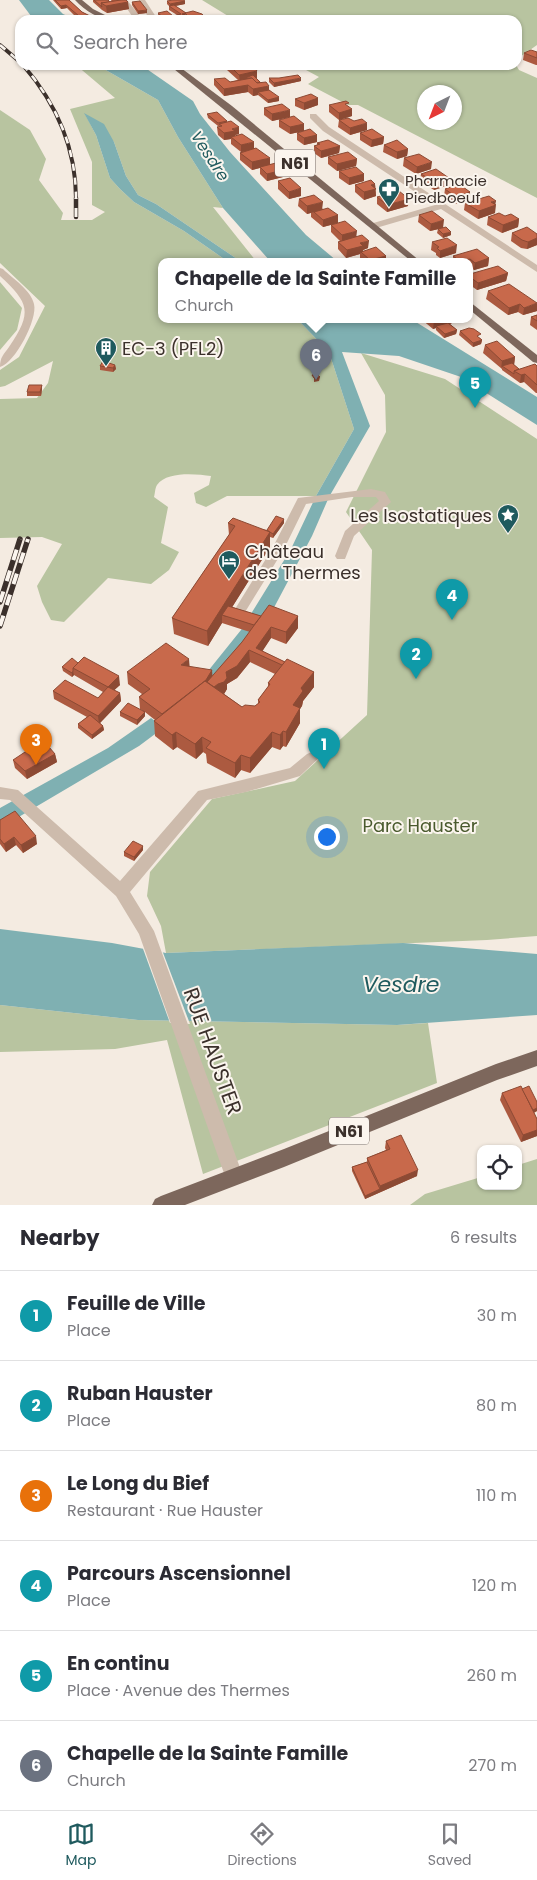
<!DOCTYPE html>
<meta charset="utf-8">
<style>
body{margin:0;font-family:Poppins,sans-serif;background:#f2f2f3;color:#2b2b33}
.controls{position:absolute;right:15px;bottom:15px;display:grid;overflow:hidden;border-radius:10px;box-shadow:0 1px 4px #0004}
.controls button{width:45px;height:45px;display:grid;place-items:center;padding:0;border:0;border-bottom:1px solid #e1e1e2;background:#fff;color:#2b2b33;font:25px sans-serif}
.compass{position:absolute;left:417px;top:85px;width:45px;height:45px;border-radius:50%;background:#fff;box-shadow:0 1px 4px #0004;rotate:222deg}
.you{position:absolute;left:326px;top:836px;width:18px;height:18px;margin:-12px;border:4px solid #fff;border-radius:50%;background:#1a73e8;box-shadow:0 0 0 8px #1a73e833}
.badge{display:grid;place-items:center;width:32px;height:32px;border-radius:50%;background:#1f5a5e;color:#fff;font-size:16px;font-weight:700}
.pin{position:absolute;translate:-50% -41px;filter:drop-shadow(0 1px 2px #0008)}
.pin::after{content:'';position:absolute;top:26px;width:18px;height:15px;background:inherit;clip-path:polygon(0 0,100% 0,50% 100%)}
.popup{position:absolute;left:158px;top:258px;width:315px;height:65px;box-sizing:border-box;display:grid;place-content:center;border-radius:10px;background:#fff;filter:drop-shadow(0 1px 4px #0005);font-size:16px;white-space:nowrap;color:#7c7c81}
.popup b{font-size:19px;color:#2b2b33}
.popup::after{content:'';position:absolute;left:50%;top:100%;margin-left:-10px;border:10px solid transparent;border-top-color:#fff}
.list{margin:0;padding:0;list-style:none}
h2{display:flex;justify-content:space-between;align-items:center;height:65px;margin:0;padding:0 20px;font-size:21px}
h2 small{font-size:16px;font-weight:400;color:#7c7c81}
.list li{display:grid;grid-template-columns:32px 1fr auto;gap:15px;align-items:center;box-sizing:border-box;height:90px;padding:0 20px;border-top:1px solid #e1e1e2}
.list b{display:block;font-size:19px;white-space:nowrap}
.list p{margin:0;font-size:16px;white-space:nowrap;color:#7c7c81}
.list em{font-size:16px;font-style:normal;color:#7c7c81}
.icon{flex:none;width:28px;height:28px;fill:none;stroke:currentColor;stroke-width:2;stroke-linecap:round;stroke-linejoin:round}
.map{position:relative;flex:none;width:537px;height:1205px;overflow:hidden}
.search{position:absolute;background:#fff;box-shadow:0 1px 4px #0004;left:15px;right:15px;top:15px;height:55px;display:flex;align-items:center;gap:12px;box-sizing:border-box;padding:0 18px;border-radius:15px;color:#7c7c81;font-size:19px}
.sheet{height:605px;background:#fff}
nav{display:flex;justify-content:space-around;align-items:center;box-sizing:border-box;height:70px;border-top:1px solid #e1e1e2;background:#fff;font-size:14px;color:#7c7c81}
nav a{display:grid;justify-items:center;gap:2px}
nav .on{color:#1f5a5e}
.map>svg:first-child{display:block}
.green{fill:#b8c4a0;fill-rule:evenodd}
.water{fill:#7fb0b2}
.pier{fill:#f4ebe1}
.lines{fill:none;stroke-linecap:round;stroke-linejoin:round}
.minor{fill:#cdbbac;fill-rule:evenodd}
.major{fill:#7d675c;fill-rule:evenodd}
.rail-far2-casing{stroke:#3b302b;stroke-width:4}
.rail-far1-casing{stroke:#3b302b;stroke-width:4.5}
.rail-casing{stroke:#3b302b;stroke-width:5.5}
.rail-far2{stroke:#fbf5ee;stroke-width:2.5;stroke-dasharray:7;stroke-linecap:butt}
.rail-far1{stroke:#fbf5ee;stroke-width:3;stroke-dasharray:9;stroke-linecap:butt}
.rail{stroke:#fbf5ee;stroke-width:4;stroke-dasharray:11;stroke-linecap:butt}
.wall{fill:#ac5a40;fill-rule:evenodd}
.shaded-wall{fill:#8c4a34}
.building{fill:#c8694b;stroke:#8c4a34}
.labels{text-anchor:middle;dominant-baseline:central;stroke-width:4;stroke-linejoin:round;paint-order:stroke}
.far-poi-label{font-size:15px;fill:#3b302b;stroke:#fbf5ee;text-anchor:start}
.far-water-label{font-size:16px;font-style:italic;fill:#1f5a5e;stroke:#fbf5ee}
.shield{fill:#fbf5ee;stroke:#756b66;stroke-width:1}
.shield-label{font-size:16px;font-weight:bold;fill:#3b302b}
.poi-label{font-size:18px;fill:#3b302b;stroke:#fbf5ee;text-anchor:start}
.park-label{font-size:18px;fill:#4a5a2e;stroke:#fbf5ee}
.near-street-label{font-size:21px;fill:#3b302b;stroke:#fbf5ee}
.near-water-label{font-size:22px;font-style:italic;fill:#1f5a5e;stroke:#fbf5ee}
</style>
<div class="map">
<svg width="537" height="1205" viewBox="0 0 537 1205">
<rect width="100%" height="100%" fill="#f4ebe1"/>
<g class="green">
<path d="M 202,0 L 537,0 L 537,45 L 517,59 L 517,20 L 239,20 L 233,19 Z"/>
<path d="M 76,65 L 97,65 L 158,100 L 178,137 L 223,208 L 213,207 L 256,261 L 240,261 L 156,204 L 138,195 L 126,176 L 114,142 L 85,114 L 96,135 L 110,178 L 120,189 L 134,202 L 184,231 L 227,261 L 162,261 L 162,319 L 297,319 L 329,352 L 354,429 L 316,496 L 227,496 L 206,507 L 196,503 L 194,493 L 209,485 L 211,476 C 196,474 167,471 157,485 C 155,488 155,494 154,497 L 168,507 L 161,543 L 179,552 L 169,570 L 151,584 L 108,578 L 64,622 L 51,620 L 42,602 L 37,586 L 62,544 L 42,537 L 0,538 L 0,399 L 37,398 L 48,383 L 53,361 L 5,386 L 0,387 L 0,370 L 19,357 L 45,306 L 0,263 L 0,110 L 30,130 L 46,159 L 39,180 L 63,213 L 61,220 L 92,220 L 105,212 L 92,205 L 92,162 L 70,109 L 115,98 Z"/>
<path d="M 305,65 L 516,65 L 519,70 L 537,78 L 537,198 L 358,105 L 348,105 L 308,84 L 319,77 L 306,70 L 309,67 ZM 424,92 L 454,92 L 454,122 L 424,122 Z"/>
<path d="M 0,282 L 22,308 L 17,330 L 0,350 Z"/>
<path d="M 361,353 L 445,379 L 537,439 L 537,936 L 487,940 L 166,953 L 161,926 L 147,896 L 150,872 L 212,799 L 295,781 L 367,715 L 372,550 L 346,512 L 386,432 L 385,395 Z"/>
<path d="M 0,1005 L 138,1020 L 397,1025 L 428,1023 L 437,1083 L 203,1174 L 167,1040 L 115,1049 L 0,1052 Z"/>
<path d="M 537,1159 L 537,1205 L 410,1205 L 425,1194 L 481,1177 L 481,1186 L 518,1186 L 518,1165 Z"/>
</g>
<g class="water">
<path d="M 19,0 L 49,0 L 63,14 L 76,20 L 34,20 Z"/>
<path d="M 97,65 L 141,65 L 193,101 L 200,114 L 230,152 L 306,235 L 337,261 L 270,261 L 223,208 L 178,137 L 158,100 Z"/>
<path d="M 84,113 L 104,124 L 114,142 L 126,176 L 138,195 L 156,204 L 240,261 L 227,261 L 184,231 L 134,202 L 120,189 L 110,178 L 96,135 Z"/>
<path d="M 297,319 L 411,319 L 537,397 L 537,425 L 461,377 L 399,356 L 342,352 L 370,426 L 329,497 L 312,536 L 269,617 L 206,696 L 139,746 L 0,828 L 0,808 L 108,748 L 151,718 L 163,727 L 241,630 L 291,549 L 316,496 L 354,429 L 329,352 Z"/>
<path d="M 0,929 L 112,943 L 166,953 L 403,943 L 537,954 L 537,1015 L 397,1025 L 138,1020 L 0,1005 Z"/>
</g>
<path class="pier" d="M 142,946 L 162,950 L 190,1024 L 170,1023 Z"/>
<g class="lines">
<g class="minor">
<path d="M 121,0 L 127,0 L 139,15 L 148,17 L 139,0 L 145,0 L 158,20 L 115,20 L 132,16 Z"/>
<path d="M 310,114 L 316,114 L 329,127 L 537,265 L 537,272 L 441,209 L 376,228 L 370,228 L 370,224 L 435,205 L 323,131 L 310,118 Z"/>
<path d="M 0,268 L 3,269 C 13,279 31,290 34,304 C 38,319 15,363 0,367 C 0,357 4,354 9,347 C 33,312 29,303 0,276 Z"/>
<path d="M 371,489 L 385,492 L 391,502 L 354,536 L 345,559 L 337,559 L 335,556 L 345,531 L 379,501 L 376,497 L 352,497 L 306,504 L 284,549 L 242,617 L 234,617 L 232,614 L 272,549 L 298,498 Z"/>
<path d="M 312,752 L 317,754 L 319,758 L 300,776 L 246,792 L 207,800 L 130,892 L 154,931 L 243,1176 L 240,1182 L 234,1185 L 228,1182 L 225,1176 L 139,934 L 116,896 L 10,800 L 0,799 L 0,787 L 18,790 L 120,881 L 198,791 L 290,768 L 307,754 Z"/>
</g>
<g class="major">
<path d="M 75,0 L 82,0 L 93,9 L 115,20 C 100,20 85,11 75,0 Z"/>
<path d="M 169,65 L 177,65 L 232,106 L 420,261 L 411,261 Z"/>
<path d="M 470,302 L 537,355 L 537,363 L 533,362 L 470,310 Z"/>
<path d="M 537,1050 L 537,1066 L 497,1080 L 284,1167 L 185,1205 L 152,1205 L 155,1199 L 161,1196 L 284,1149 L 496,1064 Z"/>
</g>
<g class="rail-far2-casing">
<g id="rail-far2">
<path d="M 0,45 L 20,62"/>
<path d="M 23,65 C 56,103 76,147 76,199"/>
</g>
</g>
<g class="rail-far1-casing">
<path id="rail-far1" d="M 76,217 L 76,198"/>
</g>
<g class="rail-casing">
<g id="rail">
<path d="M 0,602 L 20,539"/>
<path d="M 0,626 L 28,539"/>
</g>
</g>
<use href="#rail-far2" class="rail-far2"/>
<use href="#rail-far1" class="rail-far1"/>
<use href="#rail" class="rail"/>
</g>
<g class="wall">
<path d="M 53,0 L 69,0 L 82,12 L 98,20 L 77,20 L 76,17 L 67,8 L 61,9 Z"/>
<path d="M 93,0 L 108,0 L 110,2 L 112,2 L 111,0 L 126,0 L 129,9 L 107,13 L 102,10 L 93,2 Z"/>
<path d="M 167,1 L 185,1 L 185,4 L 175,6 L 186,13 L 208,20 L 188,20 L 187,19 L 183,20 L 162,20 L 158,17 L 158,13 L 173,16 L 177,15 L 169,10 L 169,6 L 167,4 Z"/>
<path d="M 132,2 L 147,13 L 138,14 L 132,5 Z"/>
<path d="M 537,52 L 537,65 L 536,65 L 523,60 L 524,53 Z"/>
<path d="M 227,65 L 247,65 L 257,78 L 256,78 L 269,90 L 279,101 L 268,103 L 258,95 L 253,96 L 248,92 L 224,96 L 214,85 L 214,79 L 230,82 L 238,80 L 227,70 Z"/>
<path d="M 269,78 L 301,81 L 274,87 L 269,82 Z"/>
<path d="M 318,98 L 318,105 L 304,110 L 295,106 L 295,99 Z"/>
<path d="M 329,105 L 349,107 L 352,116 L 339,120 L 329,112 Z"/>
<path d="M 264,108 L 290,117 L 272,121 L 264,115 Z"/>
<path d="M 207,114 L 227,121 L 227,122 L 239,134 L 235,135 L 235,136 L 254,149 L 270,164 L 283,170 L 283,177 L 267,181 L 260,174 L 260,168 L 252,170 L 240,160 L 240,153 L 241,152 L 231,144 L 231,139 L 224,140 L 218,135 L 217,127 L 219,127 L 219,126 L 218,126 L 208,118 Z"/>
<path d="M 279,120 L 304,124 L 304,131 L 290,134 L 279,127 Z"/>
<path d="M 339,120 L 354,121 L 367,130 L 350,135 L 338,127 Z"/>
<path d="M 297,133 L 317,135 L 317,142 L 304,145 L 297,140 Z"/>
<path d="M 360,133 L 384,137 L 383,144 L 371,147 L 360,140 Z"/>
<path d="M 317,143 L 340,146 L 339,153 L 321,158 L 314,153 L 314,146 L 317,145 Z"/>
<path d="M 384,145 L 408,149 L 407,156 L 397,159 L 383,152 Z"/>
<path d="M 328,157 L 357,159 L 356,166 L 337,171 L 328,164 Z"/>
<path d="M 404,158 L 431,169 L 416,174 L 403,166 Z"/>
<path d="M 339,171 L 364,174 L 364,181 L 349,185 L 339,178 Z"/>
<path d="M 421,174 L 449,178 L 449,185 L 434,190 L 420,181 Z"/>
<path d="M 278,181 L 301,196 L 289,199 L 278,189 Z"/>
<path d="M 375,184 L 376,196 L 364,200 L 355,192 L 355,185 Z"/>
<path d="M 445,189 L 470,192 L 469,199 L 455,204 L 444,196 Z"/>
<path d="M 377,197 L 408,206 L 387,212 L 377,204 Z"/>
<path d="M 299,199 L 338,215 L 338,223 L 323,227 L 311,217 L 311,213 L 314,212 L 307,214 L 298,206 Z"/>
<path d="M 465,203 L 495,205 L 495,213 L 478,219 L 464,210 Z"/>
<path d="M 419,215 L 443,228 L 430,231 L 418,222 Z"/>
<path d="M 505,216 L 519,219 L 518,227 L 502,233 L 487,225 L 488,217 Z"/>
<path d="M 331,225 L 356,236 L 368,248 L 363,250 L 363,251 L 386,256 L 386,261 L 362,261 L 360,259 L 360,254 L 346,258 L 338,249 L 338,242 L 340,241 L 331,232 Z"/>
<path d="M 438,229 L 451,235 L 443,238 L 437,233 Z"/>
<path d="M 512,233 L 537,234 L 537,245 L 527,249 L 521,248 L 511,241 Z"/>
<path d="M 432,242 L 456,253 L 440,258 L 436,255 L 436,253 L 431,250 Z"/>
<path d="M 453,256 L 489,258 L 488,266 L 474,270 L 470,267 L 470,261 L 453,261 Z"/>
<path d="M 508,273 L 506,281 L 477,290 L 470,285 L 470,274 Z"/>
<path d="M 488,291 L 537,311 L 523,315 L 518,312 L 508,315 L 486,299 Z"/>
<path d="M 537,315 L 537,330 L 530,325 L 531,317 Z"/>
<path d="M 421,319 L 453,319 L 452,323 L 450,324 L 457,330 L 456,334 L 444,338 L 436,330 L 436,328 L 433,329 Z"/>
<path d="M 460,331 L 480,338 L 482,340 L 481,344 L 473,347 L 459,335 Z"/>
<path d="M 485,345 L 515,357 L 514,365 L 519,369 L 537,366 L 537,393 L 536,393 L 524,382 L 520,383 L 502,370 L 502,369 L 483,353 Z"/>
<path d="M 115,365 L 116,369 L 113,372 L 100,370 L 100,366 Z"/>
<path d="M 42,385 L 42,389 L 41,396 L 27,396 L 27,392 Z"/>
<path d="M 284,519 L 284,523 L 273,538 L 270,537 L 270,547 L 232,607 L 261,616 L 298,616 L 298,628 L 286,644 L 271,638 L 262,651 L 285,662 L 314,672 L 314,687 L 303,701 L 302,706 L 300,708 L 300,723 L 286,747 L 283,746 L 280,750 L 272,747 L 250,773 L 241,770 L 235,778 L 207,763 L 206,754 L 203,752 L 196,759 L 177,747 L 173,750 L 155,736 L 154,721 L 155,720 L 145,712 L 145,716 L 137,725 L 120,716 L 120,712 L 143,711 L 140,709 L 139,697 L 142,694 L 128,684 L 127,672 L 190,667 L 213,676 L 242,642 L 250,632 L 222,623 L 208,646 L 174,634 L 172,618 L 229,535 L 228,523 L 267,530 ZM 250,662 L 275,674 L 268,683 L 268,687 L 258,700 L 258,704 L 255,706 L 242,707 L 224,694 L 227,689 L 227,684 L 237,678 Z"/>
<path d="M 78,663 L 120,685 L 114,690 L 120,693 L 121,701 L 100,723 L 103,726 L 104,730 L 92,739 L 78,728 L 78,724 L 87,717 L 54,699 L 53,691 L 98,698 L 103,692 L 74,675 L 72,677 L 63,671 L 62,667 Z"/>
<path d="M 55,754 L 57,762 L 27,779 L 15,768 L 13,760 Z"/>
<path d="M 0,820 L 37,844 L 23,853 L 16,845 L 6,852 L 0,844 Z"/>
<path d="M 143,850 L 134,861 L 124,856 L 124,852 Z"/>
<path d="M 522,1089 L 537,1102 L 537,1111 L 534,1113 L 537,1119 L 537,1136 L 521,1142 L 500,1100 L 502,1093 Z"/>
<path d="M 386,1141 L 417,1176 L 365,1199 L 352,1171 L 352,1167 L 367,1162 L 367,1158 L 386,1150 L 385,1148 Z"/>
</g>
<g class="shaded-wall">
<path d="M 185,1 L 185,4 L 170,7 L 170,4 Z"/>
<path d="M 128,2 L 129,9 L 107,13 L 106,6 Z"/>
<path d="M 66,5 L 67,8 L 61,9 L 61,6 Z"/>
<path d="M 147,10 L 147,13 L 138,14 L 138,11 Z"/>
<path d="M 185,13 L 185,16 L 187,16 L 187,19 L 183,20 L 166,20 Z"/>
<path d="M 257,71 L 257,78 L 240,82 L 239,75 Z"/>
<path d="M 301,78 L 301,81 L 274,87 L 274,83 Z"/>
<path d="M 248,85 L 248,92 L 224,96 L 224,89 Z"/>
<path d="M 269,86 L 269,93 L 258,92 L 258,95 L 253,96 L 253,89 Z"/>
<path d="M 279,97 L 279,101 L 268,103 L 268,100 Z"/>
<path d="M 318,98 L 318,105 L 304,110 L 304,103 Z"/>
<path d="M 352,109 L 352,116 L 339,120 L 339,113 Z"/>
<path d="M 290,110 L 290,117 L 272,121 L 272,114 Z"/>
<path d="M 367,123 L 367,130 L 350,135 L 350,128 Z"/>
<path d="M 304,124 L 304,131 L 290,134 L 290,127 Z"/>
<path d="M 239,127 L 239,134 L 235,135 L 235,138 L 231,137 L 231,139 L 224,140 L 224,133 L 232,129 Z"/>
<path d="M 317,135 L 317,142 L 304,145 L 304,138 Z"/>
<path d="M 384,137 L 383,144 L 371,147 L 372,140 Z"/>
<path d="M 254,142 L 254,149 L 241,152 L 241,145 Z"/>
<path d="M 340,146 L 339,153 L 321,158 L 321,151 Z"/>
<path d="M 408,149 L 407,156 L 397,159 L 397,152 Z"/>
<path d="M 270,158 L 270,165 L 252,170 L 252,162 Z"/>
<path d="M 357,159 L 356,166 L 337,171 L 337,164 Z"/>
<path d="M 432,162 L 431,169 L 416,174 L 417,167 Z"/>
<path d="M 283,170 L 283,177 L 267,181 L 267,174 Z"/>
<path d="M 364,174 L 364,181 L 349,185 L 349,178 Z"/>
<path d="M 449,178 L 449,185 L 434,190 L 435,182 Z"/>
<path d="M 375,184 L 376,196 L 364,200 L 364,192 L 371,185 Z"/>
<path d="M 301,188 L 301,196 L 289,199 L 289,192 Z"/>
<path d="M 470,192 L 469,199 L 455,204 L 456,197 Z"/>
<path d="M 409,199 L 408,206 L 387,212 L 387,205 Z"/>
<path d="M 496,201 L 495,206 L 496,205 L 495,213 L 478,219 L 479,211 L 491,202 Z"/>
<path d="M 323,202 L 322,210 L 307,214 L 307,206 Z"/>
<path d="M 338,215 L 338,223 L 323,227 L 323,220 Z"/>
<path d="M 519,219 L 518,227 L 502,233 L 503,225 Z"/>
<path d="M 444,220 L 443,228 L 430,231 L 431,224 Z"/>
<path d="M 357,231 L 356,239 L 342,243 L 342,235 Z"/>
<path d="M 451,232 L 451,235 L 443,238 L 443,234 Z"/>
<path d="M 537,238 L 537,245 L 527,249 L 528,242 Z"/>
<path d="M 369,241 L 368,248 L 363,250 L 362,253 L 361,252 L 360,254 L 346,258 L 347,250 L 360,243 Z"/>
<path d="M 457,245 L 456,253 L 440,258 L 440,251 Z"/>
<path d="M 386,256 L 386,261 L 370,261 L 370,260 Z"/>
<path d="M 489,258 L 488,266 L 474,270 L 475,263 Z"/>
<path d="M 508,273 L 506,281 L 477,290 L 478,283 Z"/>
<path d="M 537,303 L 537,311 L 523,315 L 524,308 Z"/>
<path d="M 520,304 L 518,312 L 508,315 L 509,308 Z"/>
<path d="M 443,319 L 453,319 L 452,323 L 438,328 L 436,326 L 436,328 L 433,329 L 434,321 Z"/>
<path d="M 457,330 L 456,334 L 444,338 L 445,334 Z"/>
<path d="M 482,340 L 481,344 L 473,347 L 473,343 Z"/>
<path d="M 515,357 L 514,365 L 502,366 L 501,369 L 502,361 Z"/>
<path d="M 115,365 L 116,369 L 113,372 L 113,368 Z"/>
<path d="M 525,374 L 524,382 L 520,383 L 521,375 Z"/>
<path d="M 320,377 L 319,381 L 314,382 L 314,378 Z"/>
<path d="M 42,385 L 42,389 L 41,396 L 40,392 Z"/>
<path d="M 284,519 L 284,523 L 273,538 L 273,534 Z"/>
<path d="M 270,532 L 270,547 L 226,617 L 222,615 L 222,623 L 208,646 L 207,631 Z"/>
<path d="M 298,616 L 298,628 L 286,644 L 286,632 Z"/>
<path d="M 271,627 L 271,638 L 260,655 L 256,648 Z"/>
<path d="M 249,650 L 250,662 L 237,678 L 227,684 L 227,689 L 224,694 L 212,689 L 218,684 L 226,672 Z"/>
<path d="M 189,659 L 190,671 L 181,665 Z"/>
<path d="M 212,670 L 213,682 L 162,715 Z"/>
<path d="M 73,671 L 74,675 L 72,677 L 72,673 Z"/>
<path d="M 314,672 L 314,687 L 303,701 L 302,706 L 293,720 L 293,705 L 301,688 Z"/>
<path d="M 119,676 L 120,685 L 109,695 L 108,687 Z"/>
<path d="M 120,693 L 121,701 L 99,724 L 98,716 Z"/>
<path d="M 300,708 L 300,723 L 286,747 L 286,732 Z"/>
<path d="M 145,712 L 145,716 L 137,725 L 137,720 Z"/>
<path d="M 103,726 L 104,730 L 92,739 L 92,735 Z"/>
<path d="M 283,731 L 283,746 L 280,750 L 280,735 Z"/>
<path d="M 176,732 L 177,747 L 173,750 L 172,735 Z"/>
<path d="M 272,732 L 272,747 L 250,773 L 250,758 Z"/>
<path d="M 202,737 L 203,752 L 196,759 L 195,744 Z"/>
<path d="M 55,754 L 57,762 L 27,779 L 25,771 Z"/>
<path d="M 241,755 L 241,770 L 235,778 L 235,763 Z"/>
<path d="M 36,836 L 37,844 L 23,853 L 21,845 Z"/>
<path d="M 14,837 L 16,845 L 6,852 L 4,844 Z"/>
<path d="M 143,846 L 143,850 L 134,861 L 134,857 Z"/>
<path d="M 537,1108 L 537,1111 L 529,1114 L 530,1111 Z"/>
<path d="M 537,1130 L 537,1136 L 521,1142 L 523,1135 Z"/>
<path d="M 418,1170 L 417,1176 L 365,1199 L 365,1196 L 380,1189 L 380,1186 Z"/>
</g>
<g class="building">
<path d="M 55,0 L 69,0 L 82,12 L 98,20 L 84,20 L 76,17 L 79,16 L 66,5 L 61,6 Z"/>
<path d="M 94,0 L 108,0 L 110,2 L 101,3 L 102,7 Z"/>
<path d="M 121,0 L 126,0 L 128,2 L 106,6 L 101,3 Z"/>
<path d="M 173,0 L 183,0 L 185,1 L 170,4 L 167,1 Z"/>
<path d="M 140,1 L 147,10 L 138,11 L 132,2 Z"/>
<path d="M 174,5 L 186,13 L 182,14 L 187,16 L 188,16 L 185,13 L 193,11 L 202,14 L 208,20 L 190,20 L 187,16 L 166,20 L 158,13 L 167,11 L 173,16 L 181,14 L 169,6 Z"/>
<path d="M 531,50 L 537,52 L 537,58 L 524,53 Z"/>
<path d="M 229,65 L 247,65 L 250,68 L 254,67 L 257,71 L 239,75 Z"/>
<path d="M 253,75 L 260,82 L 257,83 L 252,78 L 245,78 Z"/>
<path d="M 298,75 L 301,78 L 274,83 L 269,78 L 279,78 Z"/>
<path d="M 225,78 L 230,82 L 252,78 L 257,83 L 266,82 L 269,86 L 253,89 L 248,85 L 224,89 L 214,79 Z"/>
<path d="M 269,90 L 279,97 L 268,100 L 258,92 Z"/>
<path d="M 311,94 L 318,98 L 304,103 L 295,99 Z"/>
<path d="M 346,101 L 349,103 L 345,104 L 352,109 L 339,113 L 329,105 Z"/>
<path d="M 282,104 L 290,110 L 272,114 L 264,108 Z"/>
<path d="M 217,112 L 227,121 L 218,123 L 207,114 Z"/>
<path d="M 294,116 L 304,124 L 290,127 L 279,120 Z"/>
<path d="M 348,118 L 354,121 L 362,119 L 367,123 L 350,128 L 339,120 Z"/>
<path d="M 231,121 L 239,127 L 232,129 L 235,131 L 224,133 L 217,127 L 222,126 L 219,124 Z"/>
<path d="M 310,129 L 317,135 L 304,138 L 297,133 Z"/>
<path d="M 372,129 L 384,137 L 372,140 L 360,133 Z"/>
<path d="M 242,134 L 254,142 L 241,145 L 231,137 Z"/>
<path d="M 328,140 L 340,146 L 321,151 L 314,146 L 320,144 L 317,143 Z"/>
<path d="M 397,140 L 408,149 L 397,152 L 384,145 Z"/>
<path d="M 256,148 L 270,158 L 252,162 L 240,153 Z"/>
<path d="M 348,152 L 357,159 L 337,164 L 328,157 Z"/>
<path d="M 419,154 L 432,162 L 417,167 L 404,158 Z"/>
<path d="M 276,163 L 283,170 L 267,174 L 260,167 Z"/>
<path d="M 356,167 L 364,174 L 349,178 L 339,171 Z"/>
<path d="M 436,169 L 449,178 L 435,182 L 421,174 Z"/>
<path d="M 290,178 L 301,188 L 289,192 L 278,181 Z"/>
<path d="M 371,180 L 375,184 L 371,185 L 376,189 L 364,192 L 355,185 Z"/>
<path d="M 459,184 L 470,192 L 456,197 L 445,189 Z"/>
<path d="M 399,191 L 409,199 L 387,205 L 377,197 Z"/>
<path d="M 314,195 L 323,202 L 307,206 L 299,199 Z"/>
<path d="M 489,196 L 496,201 L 491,202 L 496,205 L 479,211 L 465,203 Z"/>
<path d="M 328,208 L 338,215 L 323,220 L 314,212 Z"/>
<path d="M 432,211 L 444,220 L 431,224 L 419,215 Z"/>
<path d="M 499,213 L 505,216 L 511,214 L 519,219 L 503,225 L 488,217 Z"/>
<path d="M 345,221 L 357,231 L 342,235 L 331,225 Z"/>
<path d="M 446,227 L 451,232 L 443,234 L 438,229 Z"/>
<path d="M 527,227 L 537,234 L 537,238 L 528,242 L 522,240 L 512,233 Z"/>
<path d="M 362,235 L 369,241 L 360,243 L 363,246 L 347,250 L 338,242 Z"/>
<path d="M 447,238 L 457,245 L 440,251 L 437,248 L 439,247 L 432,242 Z"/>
<path d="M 376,247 L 386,256 L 370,260 L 361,252 Z"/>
<path d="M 477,249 L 489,258 L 475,263 L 470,259 L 460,261 L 453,256 Z"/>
<path d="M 498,266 L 508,273 L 478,283 L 470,277 L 470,274 Z"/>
<path d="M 509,284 L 537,303 L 524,308 L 520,304 L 509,308 L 488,291 Z"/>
<path d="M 537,315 L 537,321 L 531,317 Z"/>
<path d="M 431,319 L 443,319 L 434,321 Z"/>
<path d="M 448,323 L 457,330 L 445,334 L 436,326 Z"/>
<path d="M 469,328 L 474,329 L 481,334 L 477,336 L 482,340 L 473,343 L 460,331 Z"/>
<path d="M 497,341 L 515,357 L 502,361 L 485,345 Z"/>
<path d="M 103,361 L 115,365 L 113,368 L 100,366 Z"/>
<path d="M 512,363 L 519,369 L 514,371 L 514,374 L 502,366 Z"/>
<path d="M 535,364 L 537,366 L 537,385 L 525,374 L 521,375 L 514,371 Z"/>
<path d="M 317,374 L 320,377 L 314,378 L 312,375 Z"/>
<path d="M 29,385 L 42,385 L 40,392 L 27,392 Z"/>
<path d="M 276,516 L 284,519 L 273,534 L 267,530 Z"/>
<path d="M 233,518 L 270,532 L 207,631 L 172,618 L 235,526 L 228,523 Z"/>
<path d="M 269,605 L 298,616 L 286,632 L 271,627 L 256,648 L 285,662 L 282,665 L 249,650 L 237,666 L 226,672 L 227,678 L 224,682 L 218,684 L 214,687 L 207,682 L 242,642 Z"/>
<path d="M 228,606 L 261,616 L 254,625 L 222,615 Z"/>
<path d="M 166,643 L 189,659 L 181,665 L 212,670 L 206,680 L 162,714 L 139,697 L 150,689 L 127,672 Z"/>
<path d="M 84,657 L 119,676 L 108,687 L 120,693 L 98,716 L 53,691 L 65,680 L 98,698 L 108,687 L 73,668 Z"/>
<path d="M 72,658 L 78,663 L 73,668 L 73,671 L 72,673 L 62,667 Z"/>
<path d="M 287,659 L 314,672 L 301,688 L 303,691 L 293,705 L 300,708 L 286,732 L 283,731 L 280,735 L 272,732 L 250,758 L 241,755 L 235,763 L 206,748 L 211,742 L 202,737 L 195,744 L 176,732 L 172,735 L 154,721 L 205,681 L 242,707 L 245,705 L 255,706 L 260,702 L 258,700 L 270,684 L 268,683 Z"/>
<path d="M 128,703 L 145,712 L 137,720 L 120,712 Z"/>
<path d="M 90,715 L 103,726 L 92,735 L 78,724 Z"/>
<path d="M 43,740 L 55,754 L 25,771 L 13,760 Z"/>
<path d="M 15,811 L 36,836 L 21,845 L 14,837 L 4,844 L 0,839 L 0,820 Z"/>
<path d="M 133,841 L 143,846 L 134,857 L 124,852 Z"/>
<path d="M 521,1086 L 537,1119 L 537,1130 L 523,1135 L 502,1093 Z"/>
<path d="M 529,1086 L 537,1102 L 537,1108 L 533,1110 L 522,1089 Z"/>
<path d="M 401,1135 L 418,1170 L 380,1186 L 367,1158 L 390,1149 L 386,1141 Z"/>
<path d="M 367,1162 L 380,1189 L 365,1196 L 352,1167 Z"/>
</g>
<defs>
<g id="pharmacy-pin" transform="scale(1.125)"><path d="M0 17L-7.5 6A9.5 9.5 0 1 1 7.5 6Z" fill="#1f5a5e" stroke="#fbf5ee"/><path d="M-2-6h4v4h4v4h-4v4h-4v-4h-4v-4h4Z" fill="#fff"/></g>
<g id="building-pin" transform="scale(1.125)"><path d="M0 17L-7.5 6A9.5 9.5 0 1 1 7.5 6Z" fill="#1f5a5e" stroke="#fbf5ee"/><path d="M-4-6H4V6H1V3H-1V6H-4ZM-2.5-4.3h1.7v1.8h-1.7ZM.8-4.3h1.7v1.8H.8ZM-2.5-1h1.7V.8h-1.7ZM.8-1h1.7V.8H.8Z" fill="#fff"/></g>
<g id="sight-pin" transform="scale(1.125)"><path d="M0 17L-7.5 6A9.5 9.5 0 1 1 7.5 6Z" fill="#1f5a5e" stroke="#fbf5ee"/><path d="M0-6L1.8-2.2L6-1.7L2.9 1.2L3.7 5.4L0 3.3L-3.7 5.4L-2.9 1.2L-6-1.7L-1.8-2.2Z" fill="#fff"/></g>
<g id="hotel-pin" transform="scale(1.125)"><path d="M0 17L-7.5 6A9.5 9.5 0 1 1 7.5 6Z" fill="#1f5a5e" stroke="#fbf5ee"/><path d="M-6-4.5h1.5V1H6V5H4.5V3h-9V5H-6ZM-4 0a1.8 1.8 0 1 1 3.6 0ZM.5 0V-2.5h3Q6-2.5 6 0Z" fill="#fff"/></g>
</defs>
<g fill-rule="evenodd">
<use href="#pharmacy-pin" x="389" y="189"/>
<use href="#building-pin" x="106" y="348"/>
<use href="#sight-pin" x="508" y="515"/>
<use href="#hotel-pin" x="229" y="561"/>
</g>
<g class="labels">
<g class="far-poi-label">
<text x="405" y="180">Pharmacie<tspan x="405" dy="17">Piedboeuf</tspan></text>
</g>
<g class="far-water-label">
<text transform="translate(210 156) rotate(57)">Vesdre</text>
</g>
<g class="shield">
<rect x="275" y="149.5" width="40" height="27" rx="4"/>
<rect x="329" y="1117.5" width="40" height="27" rx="4"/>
</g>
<g class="shield-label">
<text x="295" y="163">N61</text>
<text x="349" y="1131">N61</text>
</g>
<g class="poi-label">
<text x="122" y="348">EC-3 (PFL2)</text>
<text x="492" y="515" text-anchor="end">Les Isostatiques</text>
<text x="245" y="551">Château<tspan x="245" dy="21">des Thermes</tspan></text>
</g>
<g class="park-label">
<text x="420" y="825">Parc Hauster</text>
</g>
<g class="near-street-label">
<text transform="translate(213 1051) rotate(70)">RUE HAUSTER</text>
</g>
<g class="near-water-label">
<text x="401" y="984">Vesdre</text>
</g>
</g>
</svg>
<div class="controls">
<button><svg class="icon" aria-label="locate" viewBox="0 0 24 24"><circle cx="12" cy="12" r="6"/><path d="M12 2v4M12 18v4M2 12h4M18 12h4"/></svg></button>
</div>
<svg class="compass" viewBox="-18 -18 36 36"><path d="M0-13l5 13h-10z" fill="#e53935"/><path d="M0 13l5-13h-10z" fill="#7c7c81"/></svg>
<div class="you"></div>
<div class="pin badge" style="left:324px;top:769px;background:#0f9aa8">1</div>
<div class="pin badge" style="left:416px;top:679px;background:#0f9aa8">2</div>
<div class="pin badge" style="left:36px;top:765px;background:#e8710a">3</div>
<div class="pin badge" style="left:452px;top:620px;background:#0f9aa8">4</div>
<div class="pin badge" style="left:475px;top:408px;background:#0f9aa8">5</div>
<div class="pin badge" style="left:316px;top:380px;background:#6b7280">6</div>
<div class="popup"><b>Chapelle de la Sainte Famille</b>Church</div>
<div class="search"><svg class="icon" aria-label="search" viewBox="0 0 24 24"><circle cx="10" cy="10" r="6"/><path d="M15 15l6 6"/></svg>Search here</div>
</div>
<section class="sheet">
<h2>Nearby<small>6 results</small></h2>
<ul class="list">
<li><span class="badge" style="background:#0f9aa8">1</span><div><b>Feuille de Ville</b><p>Place</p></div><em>30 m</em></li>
<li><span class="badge" style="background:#0f9aa8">2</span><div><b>Ruban Hauster</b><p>Place</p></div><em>80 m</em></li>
<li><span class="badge" style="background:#e8710a">3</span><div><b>Le Long du Bief</b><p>Restaurant · Rue Hauster</p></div><em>110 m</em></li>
<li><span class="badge" style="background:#0f9aa8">4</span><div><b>Parcours Ascensionnel</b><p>Place</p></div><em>120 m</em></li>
<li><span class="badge" style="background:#0f9aa8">5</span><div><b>En continu</b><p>Place · Avenue des Thermes</p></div><em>260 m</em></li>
<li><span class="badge" style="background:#6b7280">6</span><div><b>Chapelle de la Sainte Famille</b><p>Church</p></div><em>270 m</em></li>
</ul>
</section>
<nav>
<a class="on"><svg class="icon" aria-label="map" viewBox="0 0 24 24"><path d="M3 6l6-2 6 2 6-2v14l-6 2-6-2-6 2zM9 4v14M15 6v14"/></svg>Map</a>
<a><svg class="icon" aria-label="directions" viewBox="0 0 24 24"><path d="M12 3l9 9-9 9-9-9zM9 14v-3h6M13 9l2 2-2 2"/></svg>Directions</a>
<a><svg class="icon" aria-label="saved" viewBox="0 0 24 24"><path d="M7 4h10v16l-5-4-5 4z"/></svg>Saved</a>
</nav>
